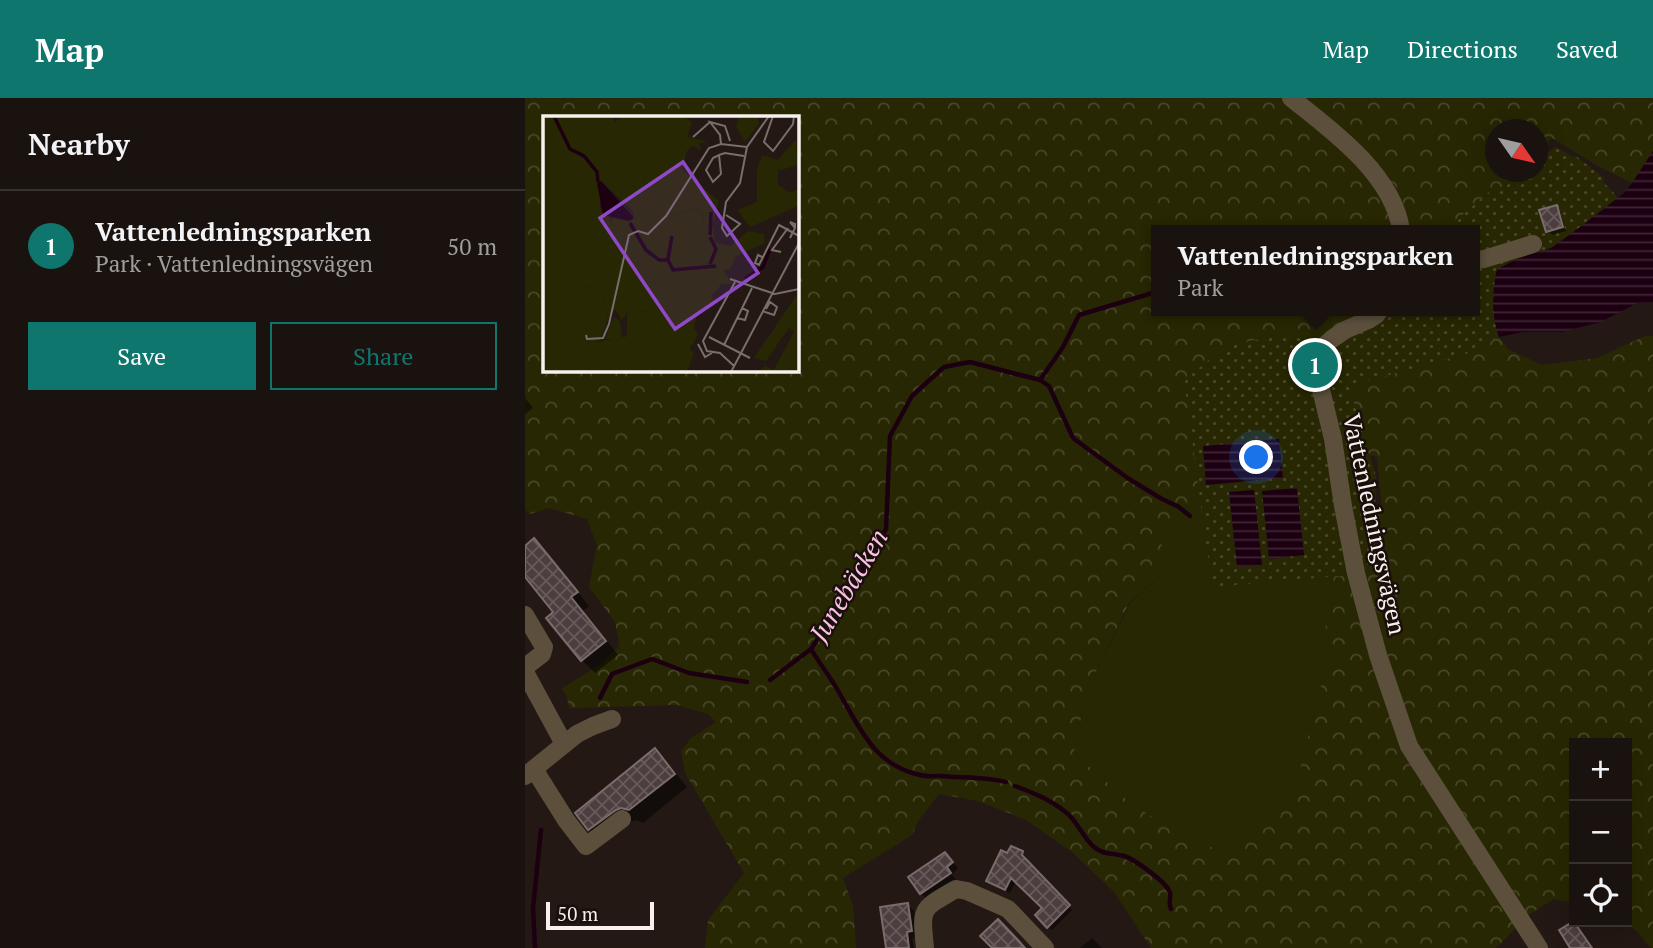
<!DOCTYPE html>
<meta charset="utf-8">
<style>
body{margin:0;font-family:"PT Serif",serif;background:#231b17;color:#f1f3f6}
.controls{position:absolute;right:21px;bottom:21px;display:grid;overflow:hidden;border-radius:0px;box-shadow:0 7px 28px #0002}
.controls button{width:63px;height:63px;display:grid;place-items:center;padding:0;border:0;border-bottom:2px solid #38322e;background:#1a120e;color:#f1f3f6;font:35px sans-serif}
.compass{position:absolute;left:960px;top:21px;width:63px;height:63px;border-radius:50%;background:#1a120e;box-shadow:0 7px 28px #0002;rotate:124deg}
.scale{position:absolute;left:21px;bottom:18px;width:108px;box-sizing:border-box;padding-left:7px;border:4px solid #f8f0ed;border-top:0;font-size:19px;line-height:24px;white-space:nowrap;color:#f8f0ed;-webkit-text-stroke:5px #190f0b;paint-order:stroke}
.you{position:absolute;left:732px;top:360px;width:24px;height:24px;margin:-18px;border:5px solid #fff;border-radius:50%;background:#1a73e8;box-shadow:0 0 0 10px #1a73e833}
.badge{display:grid;place-items:center;width:46px;height:46px;border-radius:50%;background:#0f766e;color:#fff;font-size:23px;font-weight:700}
.pin{position:absolute;translate:-50% -50%;border:4px solid #fff;box-shadow:0 2px 7px #0006}
.popup{position:absolute;left:626px;top:127px;width:329px;height:91px;box-sizing:border-box;display:grid;place-content:center;border-radius:0px;background:#1a120e;filter:drop-shadow(0 2px 5px #0005);font-size:23px;white-space:nowrap;color:#9f9e9e}
.popup b{font-size:26px;color:#f1f3f6}
.popup::after{content:'';position:absolute;left:50%;top:100%;margin-left:-14px;border:14px solid transparent;border-top-color:#1a120e}
.list{margin:0;padding:0;list-style:none}
h2{display:flex;justify-content:space-between;align-items:center;height:91px;margin:0;padding:0 28px;font-size:30px}
h2 small{font-size:23px;font-weight:400;color:#9f9e9e}
.list li{display:grid;grid-template-columns:46px 1fr auto;gap:21px;align-items:center;box-sizing:border-box;height:112px;padding:0 28px;border-top:2px solid #38322e}
.list b{display:block;font-size:26px;white-space:nowrap}
.list p{margin:0;font-size:23px;white-space:nowrap;color:#9f9e9e}
.list em{font-size:23px;font-style:normal;color:#9f9e9e}
.actions{display:flex;gap:14px;padding:21px 28px}
.actions a{flex:1;padding:16px 0;border:2px solid #0f766e;border-radius:0px;text-align:center;font-size:24px;color:#0f766e}
.actions .main{background:#0f766e;color:#fff}
.icon{flex:none;width:38px;height:38px;fill:none;stroke:currentColor;stroke-width:2;stroke-linecap:round;stroke-linejoin:round}
.map{position:relative;flex:none;width:1128px;height:850px;overflow:hidden}
header{display:flex;align-items:center;gap:42px;box-sizing:border-box;height:98px;padding:0 35px;background:#0f766e;color:#fff}
header strong{font-size:33px}
nav{display:flex;gap:38px;margin-inline-start:auto;font-size:24px}
main{display:flex}
aside{flex:1;background:#1a120e}
.map>svg:first-child{display:block}
.grass{fill:#282703}
.forest{fill:url(#forest-crowns);fill-rule:evenodd}
.park{fill:url(#park-dots)}
.water{fill:url(#water-rules)}
.shadow{fill:#0007}
.lines{fill:none;stroke-linecap:round;stroke-linejoin:round}
.stream{stroke:#1c0012;stroke-width:4.5}
.building{fill:url(#building-cross-hatch);stroke:#7a6b6c;stroke-width:2}
.minor{stroke:#5c503d;stroke-width:18}
.labels{text-anchor:middle;dominant-baseline:central;stroke-width:5;stroke-linejoin:round;paint-order:stroke}
.street-label{font-size:24px;fill:#f8f0ed;stroke:#190f0b}
.water-label{font-size:26px;font-style:italic;fill:#fcc0e5;stroke:#190f0b}
.inset-river{fill:none;stroke:#1c0012;stroke-width:3.5}
.inset-road{fill:none;stroke:#786e6a;stroke-width:2}
.view{fill:#8e49c6;fill-opacity:0.15;stroke:#8e49c6;stroke-width:3.5}
.inset-edge{fill:none;stroke:#f8f0ed;stroke-width:3.5}
</style>
<header>
<strong>Map</strong>
<nav><a>Map</a><a>Directions</a><a>Saved</a></nav>
</header>
<main>
<aside>
<h2>Nearby<small></small></h2>
<ul class="list">
<li><span class="badge">1</span><div><b>Vattenledningsparken</b><p>Park · Vattenledningsvägen</p></div><em>50 m</em></li>
</ul>
<div class="actions"><a class="main">Save</a><a>Share</a></div>
</aside>
<div class="map">
<svg width="1128" height="850" viewBox="0 0 1128 850">
<defs>
<pattern id="forest-crowns" width="20" height="18" patternUnits="userSpaceOnUse" patternTransform="scale(1.75)"><rect width="20" height="18" fill="#282703"/><path d="M2 6a3 3 0 1 1 6 0M12 15a3 3 0 1 1 6 0" fill="none" stroke="#484728"/></pattern>
<pattern id="park-dots" width="8" height="8" patternUnits="userSpaceOnUse" patternTransform="scale(1.75)"><rect width="8" height="8" fill="#282703"/><path d="M2 2h.1M6 6h.1" fill="none" stroke="#484728" stroke-width="1.8" stroke-linecap="round"/></pattern>
<pattern id="water-rules" width="6" height="5" patternUnits="userSpaceOnUse" patternTransform="scale(1.75)"><rect width="6" height="5" fill="#1c0012"/><path d="M0 2.5h6" fill="none" stroke="#3e2635"/></pattern>
<pattern id="building-cross-hatch" width="8" height="8" patternUnits="userSpaceOnUse" patternTransform="scale(1.75)"><rect width="8" height="8" fill="#4c3e3f"/><path d="M0 0l8 8M0 8l8-8" fill="none" stroke="#675a5b"/></pattern>
</defs>
<rect width="100%" height="100%" fill="#231813"/>
<path class="grass" d="M 669,325 L 809,472 L 806,517 L 800,530 L 806,548 L 771,687 L 752,724 L 696,752 L 658,740 L 601,701 L 549,655 L 554,627 L 571,574 L 605,505 L 647,467 L 632,438 Z"/>
<path class="forest" d="M 0,0 L 1128,0 L 1128,53 L 1107,85 L 1073,68 L 1027,40 L 1013,52 L 1012,32 L 970,32 L 970,74 L 1009,74 L 971,230 L 974,239 L 983,251 L 1017,267 L 1072,260 L 1120,238 L 1128,238 L 1128,850 L 1126,850 L 1112,833 L 1097,824 L 1102,824 L 1102,645 L 1049,645 L 1049,805 L 1029,801 L 1005,816 L 971,850 L 626,850 L 589,794 L 547,754 L 501,722 L 453,703 L 414,696 L 393,723 L 387,737 L 318,780 L 328,808 L 331,850 L 180,850 L 183,822 L 219,775 L 160,675 L 156,653 L 166,640 L 191,624 L 183,616 L 152,607 L 44,610 L 41,595 L 36,591 L 76,566 L 92,550 L 94,546 L 90,524 L 64,489 L 72,447 L 62,421 L 24,410 L 5,416 L 0,412 ZM 19,19 L 271,19 L 271,271 L 19,271 ZM 631,132 L 949,132 L 949,213 L 631,213 ZM 669,325 L 809,472 L 806,516 L 800,530 L 806,548 L 771,687 L 752,724 L 696,752 L 658,740 L 601,701 L 549,655 L 554,627 L 571,574 L 604,505 L 647,467 L 632,438 L 675,406 ZM 823,352 L 852,359 L 857,412 L 837,420 Z"/>
<path class="park" d="M 1031,49 L 1048,59 L 1051,58 L 1079,80 L 1078,84 L 1088,94 L 1104,116 L 958,251 L 824,288 L 851,378 L 848,475 L 687,489 L 659,282 L 703,247 L 758,237 L 805,239 L 844,213 L 949,213 L 949,132 L 920,132 L 964,94 L 1005,77 L 1005,74 L 1012,74 L 1013,61 Z"/>
<g class="water">
<path d="M 1128,53 L 1128,204 L 1112,205 L 1076,224 L 1037,234 L 998,234 L 974,239 C 966,218 967,193 972,171 L 994,160 L 1026,150 L 1055,129 L 1099,95 L 1107,85 Z"/>
<path d="M 754,341 L 758,380 L 681,387 L 678,348 Z"/>
<path d="M 772,390 L 779,457 L 744,461 L 737,393 Z"/>
<path d="M 729,392 L 737,467 L 712,469 L 704,394 Z"/>
</g>
<g class="shadow">
<path d="M 1031,109 L 1035,113 L 1041,133 L 1027,137 L 1023,133 Z"/>
<path d="M 0,300 L 8,310 L 0,316 Z"/>
<path d="M 9,443 L 22,456 L 64,508 L 58,513 L 93,557 L 70,575 L 57,562 L 31,514 L 0,476 L 0,450 Z"/>
<path d="M 130,653 L 143,666 L 162,689 L 118,725 L 111,722 L 104,724 L 78,744 L 64,731 L 52,715 Z"/>
<path d="M 497,755 L 501,759 L 500,763 L 547,812 L 527,832 L 512,817 L 520,810 L 491,782 L 485,795 L 467,786 L 463,782 Z"/>
<path d="M 427,762 L 433,771 L 427,776 L 431,782 L 402,801 L 396,795 Z"/>
<path d="M 383,807 L 389,813 L 393,839 L 387,840 L 389,850 L 362,850 Z"/>
<path d="M 567,840 L 577,850 L 555,850 Z"/>
</g>
<g class="lines">
<g class="stream">
<path d="M 515,282 L 524,288 L 548,340 L 604,381 L 637,401 L 654,409 L 665,418"/>
<path d="M 286,551 C 294,565 304,577 312,591 C 334,628 348,667 395,677 C 402,679 410,678 416,678 C 437,680 460,679 481,684"/>
<path d="M 245,582 L 286,551 L 324,493 L 361,431 L 365,338 L 387,298 L 419,269 L 445,264 L 515,282 L 538,249 L 554,217 L 631,194"/>
<path d="M 75,600 L 87,576 L 127,561 L 164,575 L 222,584"/>
<path d="M 490,688 C 509,695 531,704 546,719 C 553,727 562,744 569,749 C 578,757 589,755 599,758 C 609,761 643,785 645,795 C 646,801 643,804 646,811"/>
<path d="M 10,850 L 8,810 L 16,732"/>
</g>
</g>
<g class="building">
<path d="M 1032,107 L 1038,129 L 1021,134 L 1014,112 Z"/>
<path d="M 9,440 L 53,494 L 46,499 L 81,543 L 56,563 L 21,520 L 28,514 L 0,479 L 0,448 Z"/>
<path d="M 130,650 L 150,676 L 104,712 L 96,710 L 91,712 L 63,732 L 50,715 Z"/>
<path d="M 486,748 L 498,753 L 497,757 L 545,807 L 522,830 L 510,817 L 517,810 L 486,780 L 480,792 L 461,783 L 476,752 L 482,755 Z"/>
<path d="M 420,754 L 428,764 L 422,769 L 426,775 L 395,796 L 383,779 Z"/>
<path d="M 383,805 L 387,833 L 382,834 L 384,850 L 361,850 L 355,809 Z"/>
<path d="M 473,821 L 492,841 L 500,850 L 467,850 L 455,838 Z"/>
<path d="M 1049,823 L 1049,824 L 1067,850 L 1045,850 L 1034,832 Z"/>
</g>
<g class="lines">
<g class="minor">
<path d="M 766,0 C 808,33 868,77 876,132"/>
<path d="M 949,162 L 959,161 L 1008,146"/>
<path d="M 854,213 L 851,217 L 843,222 L 820,232 L 807,241 L 797,250 L 792,259 L 792,275 L 808,341 L 818,408 L 831,475 L 853,557 L 884,648 L 1014,850"/>
<path d="M 0,517 L 19,549 L 17,556 L 0,569"/>
<path d="M 0,574 L 39,646"/>
<path d="M 9,671 L 41,722 L 61,748 L 97,721"/>
<path d="M 0,678 L 52,636 L 68,628 L 87,621"/>
<path d="M 400,850 C 396,809 395,812 431,791 L 442,793 L 483,811 L 520,850"/>
</g>
</g>
<g class="labels">
<g class="street-label">
<text transform="translate(850 426) rotate(78)">Vattenledningsvägen</text>
</g>
<g class="water-label">
<text transform="translate(323 487) rotate(-59)">Junebäcken</text>
</g>
</g>
<g transform="translate(18 18)">
<rect width="256" height="256" fill="#231813"/>
<path d="M 153,91 L 161,100 L 160,116 L 119,126 L 117,106 ZM 54,170 L 59,174 L 65,203 L 57,224 L 47,229 L 40,224 L 40,171 ZM 94,194 L 104,197 L 105,216 L 85,223 L 62,223 L 71,201 L 77,205 L 79,222 L 84,221 L 84,197 Z" fill="#282703"/>
<path d="M 0,0 L 70,0 L 72,6 L 79,0 L 141,0 L 149,7 L 144,21 L 166,26 L 156,27 L 158,35 L 150,30 L 143,36 L 140,54 L 176,85 L 169,109 L 172,126 L 187,130 L 205,115 L 221,118 L 222,127 L 193,140 L 187,153 L 180,154 L 189,168 L 179,168 L 169,179 L 171,188 L 154,199 L 151,212 L 155,218 L 147,233 L 151,238 L 144,255 L 0,255 ZM 58,65 L 90,95 L 90,103 L 68,110 L 67,99 L 60,99 L 57,91 ZM 153,91 L 161,100 L 159,116 L 127,120 L 119,126 L 117,106 ZM 41,170 L 59,174 L 65,203 L 72,193 L 79,204 L 85,196 L 101,195 L 105,216 L 45,228 L 40,216 L 45,207 ZM 203,0 L 214,0 L 216,7 L 202,26 L 193,10 L 196,1 ZM 253,23 L 255,49 L 235,55 L 235,69 L 247,77 L 255,73 L 255,90 L 207,111 L 194,94 L 214,86 L 214,54 L 219,39 L 235,44 ZM 255,177 L 255,255 L 216,255 L 222,250 L 231,254 L 245,227 L 251,215 L 246,212 L 223,245 L 211,242 Z" fill="#282703" fill-rule="evenodd"/>
<path d="M 0,71 L 21,81 L 33,94 L 32,102 L 18,102 L 10,78 Z" fill="#282703"/>
<path d="M 70,97 L 93,102 L 105,113 L 122,98 L 134,113 L 116,130 L 102,118 L 68,109 Z" fill="#282703"/>
<path d="M 58,65 L 91,102 L 86,105 L 60,99 L 54,67 Z" fill="#1c0012"/>
<path class="inset-river" d="M 11,0 L 27,33 L 41,40 L 54,56 L 55,66M 87,107 L 103,134 L 116,144 L 125,144 L 130,154 L 173,150M 167,119 L 168,96M 125,143 L 129,120M 167,148 L 173,133 L 167,121M 202,163 L 220,151 L 227,133"/>
<path class="inset-road" d="M 230,0 L 221,26 L 230,35 L 250,8 L 251,0M 150,21 L 167,6M 178,28 L 177,19 L 167,6 L 182,10 L 187,25M 176,39 L 178,58 L 170,66 L 163,54 L 170,42 L 176,39 L 182,37 L 201,40M 183,99 L 197,108 L 184,120 L 179,112 L 183,86 L 197,67 L 204,31 L 226,0M 247,122 L 252,112 L 252,108 L 247,106 L 252,112M 238,136 L 229,134 L 245,112M 219,141 L 215,139 L 212,147 L 216,149 L 236,109 L 256,120M 187,163 L 232,178 L 256,173M 219,195 L 231,199 L 234,191 L 227,186 L 223,193M 194,202 L 202,204 L 205,195 L 199,192M 43,219 L 44,223 L 60,222 L 66,208 L 86,119 L 95,115 L 105,118 L 123,100 L 166,32 L 178,28 L 204,31M 166,221 L 207,242M 155,228 L 162,241 L 169,237M 181,229 L 209,172M 191,250 L 177,237 L 164,235 L 160,225 L 192,166M 188,256 L 256,127"/>
<path class="view" d="M 140,46 L 215,157 L 132,213 L 57,102 Z"/>
<rect width="256" height="256" class="inset-edge"/>
</g>
</svg>
<div class="controls">
<button>+</button>
<button>−</button>
<button><svg class="icon" aria-label="locate" viewBox="0 0 24 24"><circle cx="12" cy="12" r="6"/><path d="M12 2v4M12 18v4M2 12h4M18 12h4"/></svg></button>
</div>
<svg class="compass" viewBox="-18 -18 36 36"><path d="M0-13l5 13h-10z" fill="#e53935"/><path d="M0 13l5-13h-10z" fill="#9f9e9e"/></svg>
<div class="scale">50 m</div>
<div class="you"></div>
<div class="pin badge" style="left:790px;top:267px">1</div>
<div class="popup"><b>Vattenledningsparken</b>Park</div>
</div>
</main>
